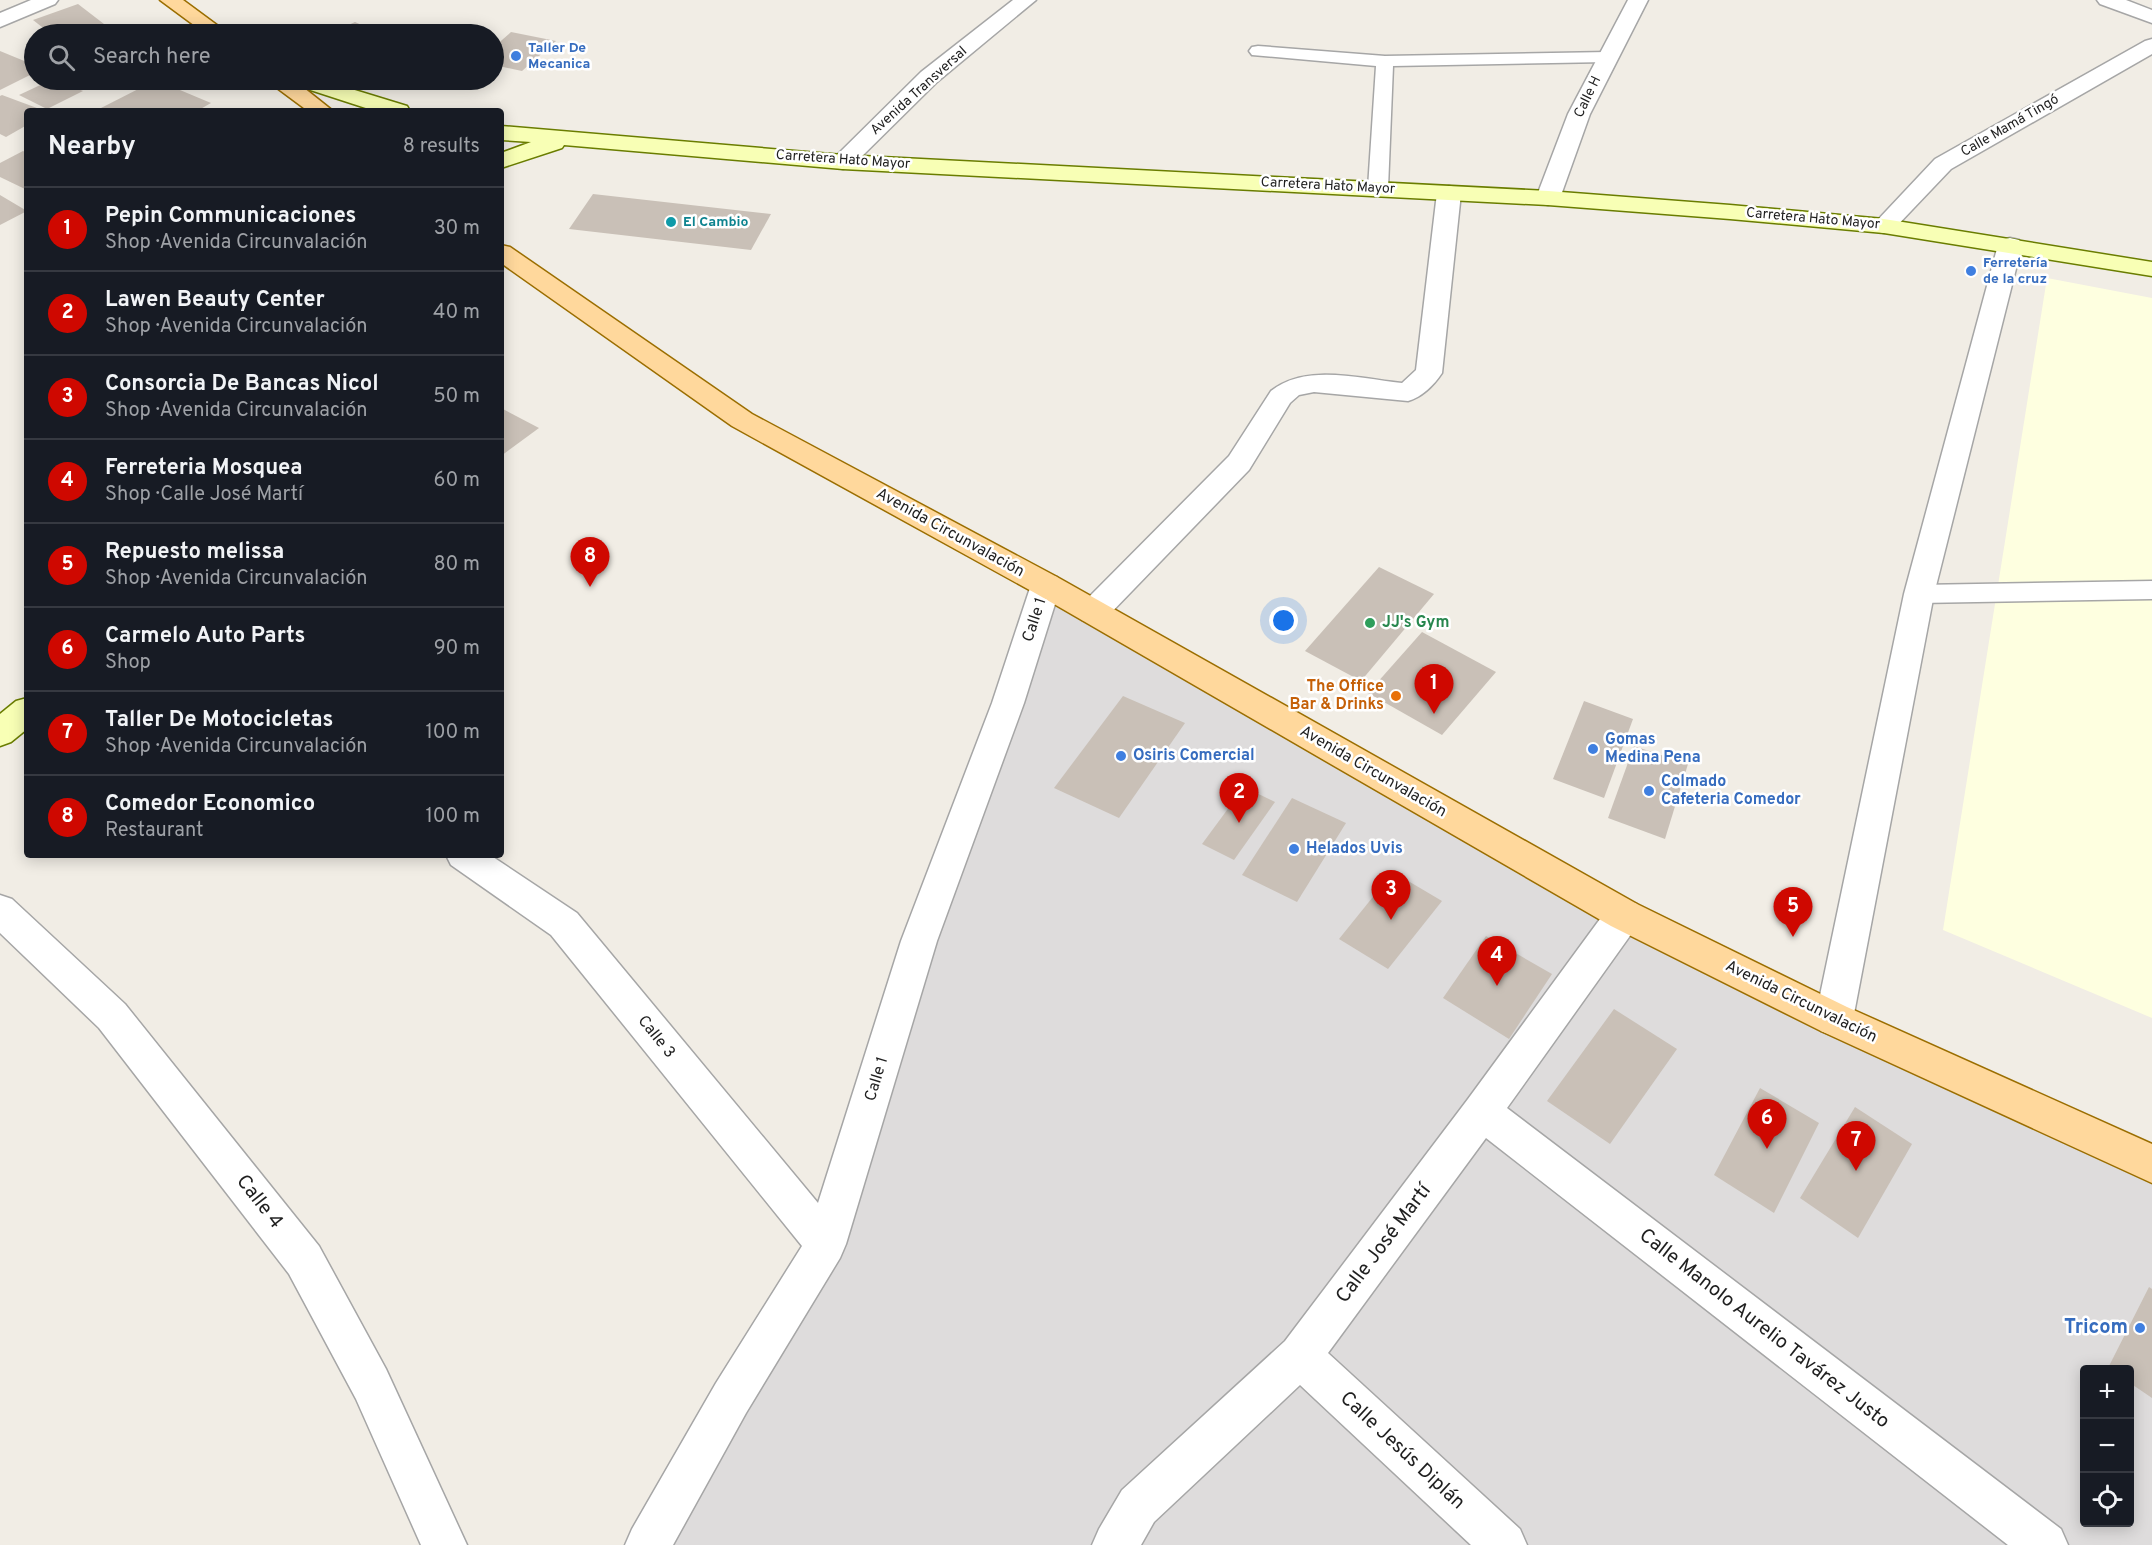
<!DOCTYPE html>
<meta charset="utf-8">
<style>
body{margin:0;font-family:Overpass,sans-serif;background:#242831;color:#f1f3f6}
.controls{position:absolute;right:18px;bottom:18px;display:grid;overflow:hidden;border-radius:6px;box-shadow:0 3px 15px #0003}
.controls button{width:54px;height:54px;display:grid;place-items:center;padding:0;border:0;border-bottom:2px solid #363941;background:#171b24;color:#f1f3f6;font:30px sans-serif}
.you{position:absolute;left:1284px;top:621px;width:21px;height:21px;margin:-15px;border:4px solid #fff;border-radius:50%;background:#1a73e8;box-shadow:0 0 0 9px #1a73e833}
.badge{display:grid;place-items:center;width:39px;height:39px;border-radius:50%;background:#cf0800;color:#fff;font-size:20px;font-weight:700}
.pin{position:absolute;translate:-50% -50px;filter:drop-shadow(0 2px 3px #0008)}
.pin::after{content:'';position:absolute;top:32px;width:21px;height:18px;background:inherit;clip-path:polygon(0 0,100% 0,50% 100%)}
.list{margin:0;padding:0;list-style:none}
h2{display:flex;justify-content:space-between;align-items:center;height:78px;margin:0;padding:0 24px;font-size:26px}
h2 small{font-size:20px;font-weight:400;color:#9ea1a6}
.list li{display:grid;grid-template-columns:39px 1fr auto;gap:18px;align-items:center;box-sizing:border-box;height:84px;padding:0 24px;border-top:2px solid #363941}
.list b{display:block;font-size:22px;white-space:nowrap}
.list p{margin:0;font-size:20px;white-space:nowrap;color:#9ea1a6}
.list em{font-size:20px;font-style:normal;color:#9ea1a6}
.icon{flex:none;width:33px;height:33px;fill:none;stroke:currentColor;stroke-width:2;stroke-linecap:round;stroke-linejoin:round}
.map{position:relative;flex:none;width:2152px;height:1545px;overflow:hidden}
.search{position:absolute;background:#171b24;box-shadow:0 3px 15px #0003;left:24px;top:24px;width:480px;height:66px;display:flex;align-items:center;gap:15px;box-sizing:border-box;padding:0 21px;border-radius:33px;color:#9ea1a6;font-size:22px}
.panel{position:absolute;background:#171b24;box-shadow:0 3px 15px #0003;left:24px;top:108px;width:480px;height:750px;border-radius:6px}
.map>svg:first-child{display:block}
.residential{fill:#dedcdc;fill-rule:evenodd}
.education{fill:#feffe0}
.building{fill:#c9c0b7}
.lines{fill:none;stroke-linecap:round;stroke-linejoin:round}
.lane-casing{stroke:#a6a6a6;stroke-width:3}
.street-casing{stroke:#a6a6a6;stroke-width:3}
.secondary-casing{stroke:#6a7d00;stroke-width:3}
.primary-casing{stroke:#9b6e00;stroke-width:3}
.lane{fill:#fff;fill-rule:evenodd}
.street{fill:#fff;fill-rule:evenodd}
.secondary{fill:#f8ffb5;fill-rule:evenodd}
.primary{fill:#ffd89c;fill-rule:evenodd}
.shop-dot{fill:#3f7fe0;stroke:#fff;stroke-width:2}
.culture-dot{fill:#0f9aa8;stroke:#fff;stroke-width:2}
.leisure-dot{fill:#2e9e5b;stroke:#fff;stroke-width:2}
.food-dot{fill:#e8710a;stroke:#fff;stroke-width:2}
.labels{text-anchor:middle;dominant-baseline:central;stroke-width:5;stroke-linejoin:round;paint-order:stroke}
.far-shop-label{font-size:14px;font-weight:bold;fill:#366cbe;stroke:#fff;text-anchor:start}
.far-street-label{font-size:14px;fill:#1f1f1f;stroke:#fff}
.far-culture-label{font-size:14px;font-weight:bold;fill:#0d838f;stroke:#fff;text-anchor:start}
.street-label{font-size:16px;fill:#1f1f1f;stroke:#fff}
.leisure-label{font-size:16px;font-weight:bold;fill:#27864d;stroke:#fff;text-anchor:start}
.food-label{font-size:16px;font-weight:bold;fill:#c56008;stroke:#fff;text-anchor:end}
.shop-label{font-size:16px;font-weight:bold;fill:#366cbe;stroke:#fff;text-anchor:start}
.near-street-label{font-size:20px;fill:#1f1f1f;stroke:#fff}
.near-shop-label{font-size:20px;font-weight:bold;fill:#366cbe;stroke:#fff;text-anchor:end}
</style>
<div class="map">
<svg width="2152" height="1545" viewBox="0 0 2152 1545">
<rect width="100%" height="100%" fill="#f1ede5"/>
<path class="residential" d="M 1046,585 L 1624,915 L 2152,1164 L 2152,1545 L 643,1545 L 826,1244 ZM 2084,1370 L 2130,1370 L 2130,1522 L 2084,1522 Z"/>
<path class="education" d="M 2047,278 L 2152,298 L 2152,1018 L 1943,930 Z"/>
<g class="building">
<path d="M 78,4 L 117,34 L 51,34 L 33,20 Z"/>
<path d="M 355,22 L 377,32 L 372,34 L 329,34 Z"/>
<path d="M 511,32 L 556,41 L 522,71 L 494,65 L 494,47 Z"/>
<path d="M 0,51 L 34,65 L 34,73 L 0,90 Z"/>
<path d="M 51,80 L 57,80 L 83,91 L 47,109 L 19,95 Z"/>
<path d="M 156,80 L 211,103 L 197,111 L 108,111 L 101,108 Z"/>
<path d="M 2,95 L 45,111 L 27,111 L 27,125 L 6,137 L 0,134 L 0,96 Z"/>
<path d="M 23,151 L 27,153 L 27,190 L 0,177 L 0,163 Z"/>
<path d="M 593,194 L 771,214 L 751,250 L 569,229 Z"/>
<path d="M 0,195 L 27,211 L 0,225 Z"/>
<path d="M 501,408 L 539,428 L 501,456 Z"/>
<path d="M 1379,567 L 1434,594 L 1361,681 L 1305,651 Z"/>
<path d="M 1422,632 L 1496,672 L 1442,735 L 1368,693 Z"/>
<path d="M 1123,696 L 1185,723 L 1119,818 L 1054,788 Z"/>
<path d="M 1584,701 L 1633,719 L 1604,798 L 1553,779 Z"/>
<path d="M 1634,746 L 1688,764 L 1665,839 L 1608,818 Z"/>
<path d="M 1244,787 L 1275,802 L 1234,860 L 1202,844 Z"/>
<path d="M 1292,798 L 1346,823 L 1297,902 L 1242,875 Z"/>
<path d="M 1393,872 L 1442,901 L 1388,969 L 1339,939 Z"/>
<path d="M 1486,936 L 1552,974 L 1509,1039 L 1443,998 Z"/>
<path d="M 1614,1009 L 1677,1049 L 1610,1144 L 1547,1101 Z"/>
<path d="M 1760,1088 L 1819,1123 L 1774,1213 L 1714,1175 Z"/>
<path d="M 1855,1107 L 1912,1144 L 1858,1238 L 1800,1198 Z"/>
<path d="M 2149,1287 L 2152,1289 L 2152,1398 L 2130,1383 L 2130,1370 L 2108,1368 Z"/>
</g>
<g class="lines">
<g class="lane-casing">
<g id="lane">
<path d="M 1258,46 L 1385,56 L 1608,52 L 1614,53 L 1617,57 L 1614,61 L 1608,62 L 1393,66 L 1388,188 L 1385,192 L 1371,192 L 1368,188 L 1376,66 L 1252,55 L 1249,51 L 1252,47 Z"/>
<path d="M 2152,581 L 2152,599 L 1919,603 L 1910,600 L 1907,594 L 1910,588 L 1919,585 Z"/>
</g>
</g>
<g class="street-casing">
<g id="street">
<path d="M 31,0 L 58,0 L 55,4 L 0,27 L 0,13 Z"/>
<path d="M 1013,0 L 1036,0 L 937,82 L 851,167 L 843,169 L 835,167 L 832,162 L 835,157 L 921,72 Z"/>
<path d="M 1628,0 L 1648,0 L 1590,114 L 1560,198 L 1556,203 L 1548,205 L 1540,203 L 1536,198 L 1568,114 Z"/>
<path d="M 2097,0 L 2126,0 L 2152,10 L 2152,23 L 2100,4 Z"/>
<path d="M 2152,39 L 2152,54 L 1951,169 L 1892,231 L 1884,233 L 1876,231 L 1872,226 L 1935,159 L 2145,41 Z"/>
<path d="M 1449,186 L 1457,188 L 1461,193 L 1442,373 C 1434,385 1422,397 1408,401 L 1314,392 L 1299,395 L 1290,403 L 1249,470 L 1104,620 L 1093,623 L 1082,620 L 1078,612 L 1082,604 L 1229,456 L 1271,391 C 1306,363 1361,379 1402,383 L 1416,370 L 1437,193 L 1441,188 Z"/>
<path d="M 2010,238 L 2019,240 L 2022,245 L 1934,594 L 1853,1019 L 1847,1031 L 1834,1036 L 1821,1031 L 1815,1019 L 1904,594 L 1998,245 L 2001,240 Z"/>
<path d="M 1046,574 L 1057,577 L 1061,585 L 1024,703 L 937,941 L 846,1244 L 840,1258 L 746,1413 L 673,1545 L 625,1545 L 632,1529 L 716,1383 L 802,1246 L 551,935 L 451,865 L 446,855 L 490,855 L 577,913 L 818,1203 L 901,941 L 992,703 L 1031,585 L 1035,577 Z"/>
<path d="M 0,895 L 12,899 L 125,1004 L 319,1246 L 386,1369 L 467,1545 L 421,1545 L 356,1399 L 289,1274 L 99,1028 L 0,933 Z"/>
<path d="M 1624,900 L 1637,904 L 1642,915 L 1637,926 L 1507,1108 L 2061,1529 L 2068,1545 L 2008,1545 L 1486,1138 L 1328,1353 L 1520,1529 L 1527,1545 L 1471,1545 L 1300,1385 L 1154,1522 L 1141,1545 L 1092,1545 L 1099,1529 L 1122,1490 L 1285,1341 L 1468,1099 L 1611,904 Z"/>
</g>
</g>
<g class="secondary-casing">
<g id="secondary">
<path d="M 292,80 L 322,80 L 407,106 L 410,111 L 375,111 L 295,85 Z"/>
<path d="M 501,126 L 843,155 L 1548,191 L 1730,205 L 1884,219 L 2152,262 L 2152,276 L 1884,233 L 1730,219 L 1548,205 L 843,169 L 564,145 L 562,148 L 501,168 L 501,153 L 531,142 L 501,140 Z"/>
<path d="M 27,698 L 27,729 L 11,742 L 0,746 L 0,714 L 16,701 Z"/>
</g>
</g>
<g class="primary-casing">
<g id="primary">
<path d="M 160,0 L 183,0 L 229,34 L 206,34 Z"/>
<path d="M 271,80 L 294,80 L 333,111 L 308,111 L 273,85 Z"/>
<path d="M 501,245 L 510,247 L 752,414 L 1057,577 L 1637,904 L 1847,1007 L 2152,1144 L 2152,1183 L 1821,1031 L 1611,926 L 1035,593 L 732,426 L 501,263 Z"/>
</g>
</g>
<use href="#lane" class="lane"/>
<use href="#street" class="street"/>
<use href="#secondary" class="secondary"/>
<use href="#primary" class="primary"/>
</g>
<g class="shop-dot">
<circle cx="516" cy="56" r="6"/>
<circle cx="1971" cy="271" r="6"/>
<circle cx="1593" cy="749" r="6"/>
<circle cx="1121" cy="756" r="6"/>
<circle cx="1649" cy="791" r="6"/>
<circle cx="1294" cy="849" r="6"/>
<circle cx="2140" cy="1328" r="6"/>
</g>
<circle class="culture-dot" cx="671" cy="222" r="6"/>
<circle class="leisure-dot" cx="1370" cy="623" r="6"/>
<circle class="food-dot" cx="1396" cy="696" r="6"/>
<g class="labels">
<g class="far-shop-label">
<text x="528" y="48">Taller De<tspan x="528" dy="16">Mecanica</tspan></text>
<text x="1983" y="263">Ferretería<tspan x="1983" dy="16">de la cruz</tspan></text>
</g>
<g class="far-street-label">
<text transform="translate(919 91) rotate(-42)">Avenida Transversal</text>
<text transform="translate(1588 97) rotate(-64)">Calle H</text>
<text transform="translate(2010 126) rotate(-30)">Calle Mamá Tingó</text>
<text transform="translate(843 160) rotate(4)">Carretera Hato Mayor</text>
<text transform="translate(1328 186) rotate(3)">Carretera Hato Mayor</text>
<text transform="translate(1813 219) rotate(5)">Carretera Hato Mayor</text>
</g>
<g class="far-culture-label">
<text x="683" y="222">El Cambio</text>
</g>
<g class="street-label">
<text transform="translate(950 533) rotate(29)">Avenida Circunvalación</text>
<text transform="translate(1035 620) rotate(-72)">Calle 1</text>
<text transform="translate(1373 772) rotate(30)">Avenida Circunvalación</text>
<text transform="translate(1801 1002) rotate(26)">Avenida Circunvalación</text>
<text transform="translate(656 1037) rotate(51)">Calle 3</text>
<text transform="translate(877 1079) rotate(-73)">Calle 1</text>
</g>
<g class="leisure-label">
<text x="1382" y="623">JJ's Gym</text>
</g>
<g class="food-label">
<text x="1384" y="687">The Office<tspan x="1384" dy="18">Bar &amp; Drinks</tspan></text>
</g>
<g class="shop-label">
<text x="1605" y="740">Gomas<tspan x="1605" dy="18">Medina Pena</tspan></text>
<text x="1133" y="756">Osiris Comercial</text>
<text x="1661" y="782">Colmado<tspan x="1661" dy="18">Cafeteria Comedor</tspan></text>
<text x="1306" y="849">Helados Uvis</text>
</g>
<g class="near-street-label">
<text transform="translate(259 1202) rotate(52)">Calle 4</text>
<text transform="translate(1384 1244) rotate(-53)">Calle José Martí</text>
<text transform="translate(1764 1329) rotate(38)">Calle Manolo Aurelio Tavárez Justo</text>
<text transform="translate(1402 1451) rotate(43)">Calle Jesús Diplán</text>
</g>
<g class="near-shop-label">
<text x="2128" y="1328">Tricom</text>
</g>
</g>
</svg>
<div class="controls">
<button>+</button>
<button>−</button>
<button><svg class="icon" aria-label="locate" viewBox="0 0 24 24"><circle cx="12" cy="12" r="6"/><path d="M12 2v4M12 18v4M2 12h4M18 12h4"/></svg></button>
</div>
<div class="you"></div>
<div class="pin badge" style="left:1434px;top:714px">1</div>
<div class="pin badge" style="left:1239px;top:823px">2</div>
<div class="pin badge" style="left:1391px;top:920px">3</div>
<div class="pin badge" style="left:1497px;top:986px">4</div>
<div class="pin badge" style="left:1793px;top:937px">5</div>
<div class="pin badge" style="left:1767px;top:1149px">6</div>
<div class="pin badge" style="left:1856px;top:1171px">7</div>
<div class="pin badge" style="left:590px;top:587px">8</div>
<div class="search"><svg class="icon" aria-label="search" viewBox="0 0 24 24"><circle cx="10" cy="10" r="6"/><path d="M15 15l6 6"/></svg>Search here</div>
<section class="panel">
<h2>Nearby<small>8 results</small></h2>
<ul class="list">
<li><span class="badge">1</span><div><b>Pepin Communicaciones</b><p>Shop · Avenida Circunvalación</p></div><em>30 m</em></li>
<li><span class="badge">2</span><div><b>Lawen Beauty Center</b><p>Shop · Avenida Circunvalación</p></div><em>40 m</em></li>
<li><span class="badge">3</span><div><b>Consorcia De Bancas Nicol</b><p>Shop · Avenida Circunvalación</p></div><em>50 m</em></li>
<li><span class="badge">4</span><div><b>Ferreteria Mosquea</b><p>Shop · Calle José Martí</p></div><em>60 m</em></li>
<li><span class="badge">5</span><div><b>Repuesto melissa</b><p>Shop · Avenida Circunvalación</p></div><em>80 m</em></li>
<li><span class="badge">6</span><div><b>Carmelo Auto Parts</b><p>Shop</p></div><em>90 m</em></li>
<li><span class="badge">7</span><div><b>Taller De Motocicletas</b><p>Shop · Avenida Circunvalación</p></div><em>100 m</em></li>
<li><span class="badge">8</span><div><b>Comedor Economico</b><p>Restaurant</p></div><em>100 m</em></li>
</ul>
</section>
</div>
